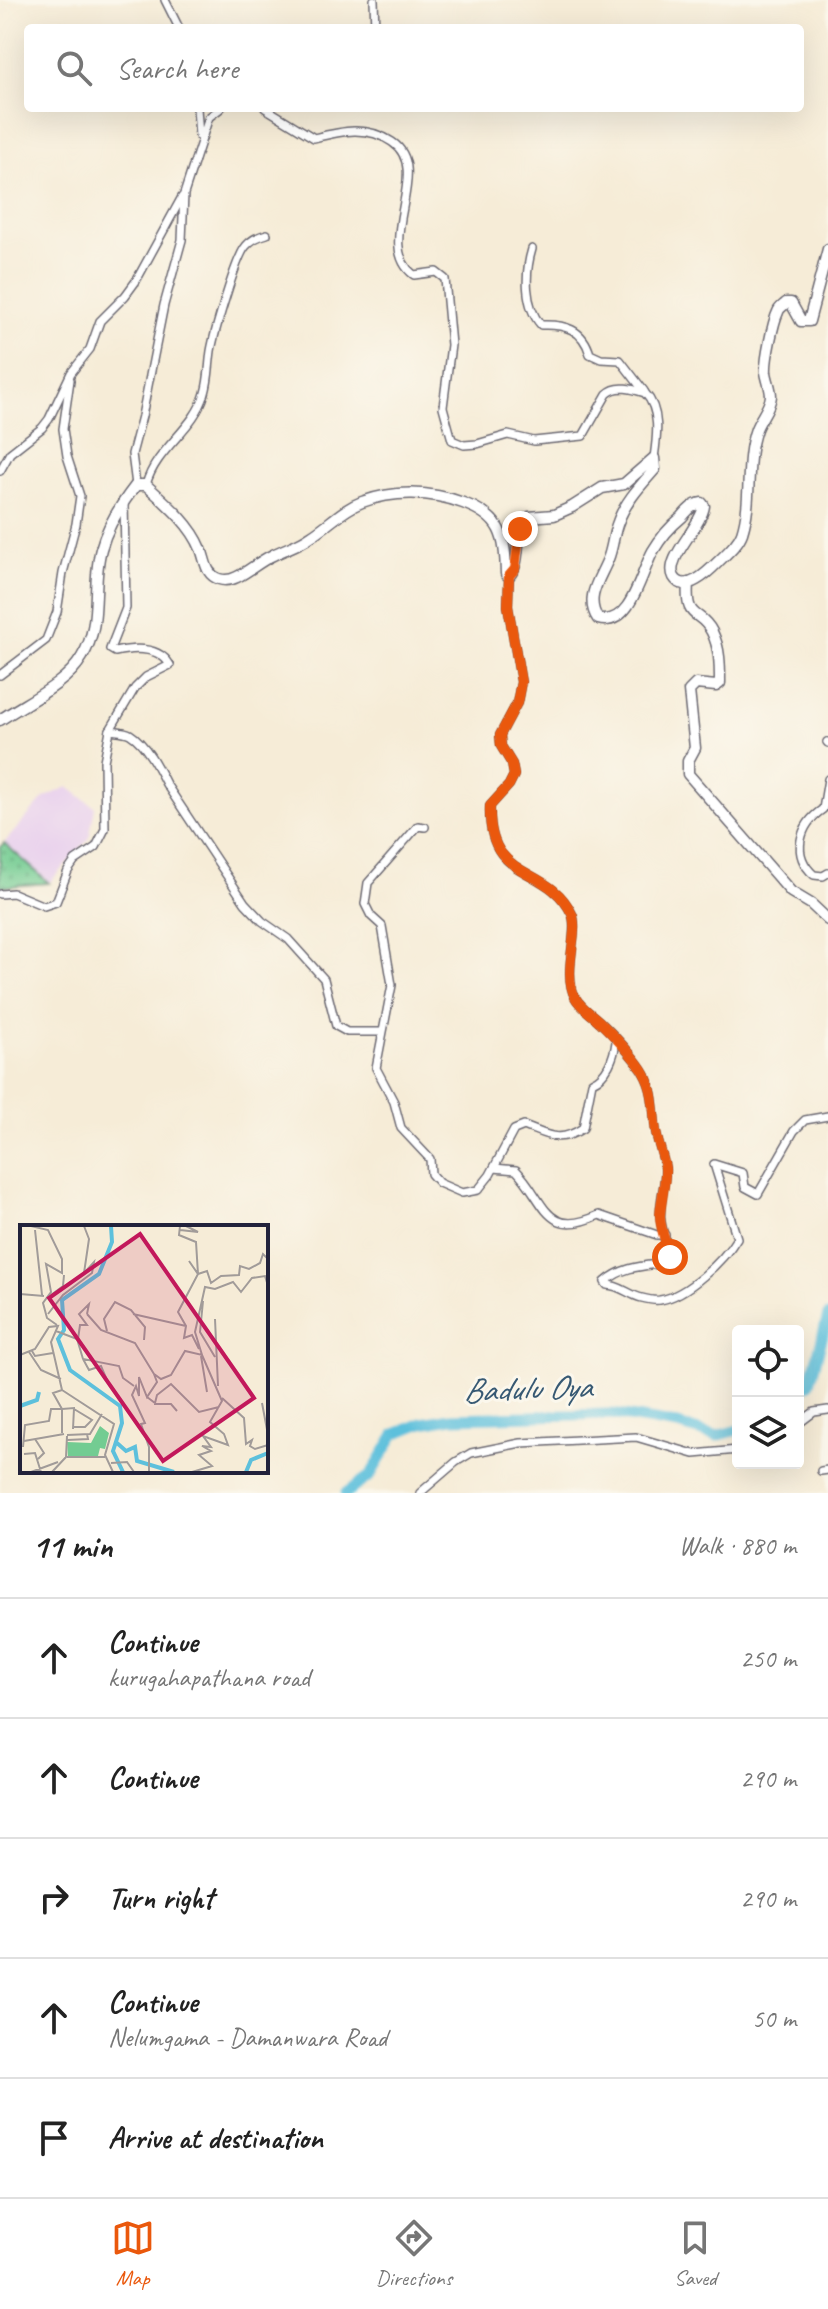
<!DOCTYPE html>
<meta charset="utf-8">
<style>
body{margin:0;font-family:Caveat,sans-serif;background:#f6f6f6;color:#222}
.controls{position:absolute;right:24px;bottom:24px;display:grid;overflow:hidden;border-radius:8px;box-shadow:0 8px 32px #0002}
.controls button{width:72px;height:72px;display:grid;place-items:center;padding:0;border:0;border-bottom:2px solid #e0e0e0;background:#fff;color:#222;font:40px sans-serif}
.stop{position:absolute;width:24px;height:24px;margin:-18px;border:6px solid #ea580c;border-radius:50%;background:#fff}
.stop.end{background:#ea580c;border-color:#fff;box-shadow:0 2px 8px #0008}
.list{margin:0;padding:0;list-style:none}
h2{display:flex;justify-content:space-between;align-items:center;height:104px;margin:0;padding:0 32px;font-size:34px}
h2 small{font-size:26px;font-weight:400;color:#767676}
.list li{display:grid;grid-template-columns:52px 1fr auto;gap:24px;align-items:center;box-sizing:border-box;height:120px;padding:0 32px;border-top:2px solid #e0e0e0}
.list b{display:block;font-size:30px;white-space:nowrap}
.list p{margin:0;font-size:26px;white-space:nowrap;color:#767676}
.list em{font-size:26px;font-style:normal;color:#767676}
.icon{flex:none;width:44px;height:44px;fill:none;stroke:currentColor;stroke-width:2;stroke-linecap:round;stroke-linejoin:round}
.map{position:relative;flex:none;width:828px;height:1493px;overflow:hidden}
.search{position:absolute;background:#fff;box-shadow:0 8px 32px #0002;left:24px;right:24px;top:24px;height:88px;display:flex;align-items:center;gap:20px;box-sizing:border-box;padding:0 28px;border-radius:8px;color:#767676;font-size:30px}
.sheet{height:704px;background:#fff}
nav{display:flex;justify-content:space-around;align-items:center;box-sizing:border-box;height:112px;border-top:2px solid #e0e0e0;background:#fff;font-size:22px;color:#767676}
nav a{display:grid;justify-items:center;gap:4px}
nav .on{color:#ea580c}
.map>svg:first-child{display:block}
.built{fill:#e9d1ed}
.park{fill:url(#park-dots);stroke:#4a7766;stroke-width:2}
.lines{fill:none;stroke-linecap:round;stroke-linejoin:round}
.river{stroke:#5dc0dc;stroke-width:11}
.street-casing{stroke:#6c6972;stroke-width:10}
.secondary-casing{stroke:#6c6972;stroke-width:13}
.street{stroke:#fff;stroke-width:7}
.secondary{stroke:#fff;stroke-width:10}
.route{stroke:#ea580c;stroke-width:10}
.labels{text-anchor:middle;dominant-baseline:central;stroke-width:6;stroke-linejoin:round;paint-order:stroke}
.water-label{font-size:34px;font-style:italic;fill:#375973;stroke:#fbf7ec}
.inset-river{fill:none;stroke:#5dc0dc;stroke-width:4}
.inset-road{fill:none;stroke:#a19b99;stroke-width:2}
.view{fill:#c2185b;fill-opacity:0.15;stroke:#c2185b;stroke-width:4}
.inset-edge{fill:none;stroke:#22223b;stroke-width:4}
</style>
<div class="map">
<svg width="828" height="1493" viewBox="0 0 828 1493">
<defs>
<pattern id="park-dots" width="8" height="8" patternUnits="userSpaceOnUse" patternTransform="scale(2)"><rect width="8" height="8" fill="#73cc92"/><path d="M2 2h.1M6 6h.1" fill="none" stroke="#63af7f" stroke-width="1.8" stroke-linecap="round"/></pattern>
</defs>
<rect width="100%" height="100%" fill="#fbf7ec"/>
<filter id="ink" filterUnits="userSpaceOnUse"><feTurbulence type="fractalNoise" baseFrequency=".0125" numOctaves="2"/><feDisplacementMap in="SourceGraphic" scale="16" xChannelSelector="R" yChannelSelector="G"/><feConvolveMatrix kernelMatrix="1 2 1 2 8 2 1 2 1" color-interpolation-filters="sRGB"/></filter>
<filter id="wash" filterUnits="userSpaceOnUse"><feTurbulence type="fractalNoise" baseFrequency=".006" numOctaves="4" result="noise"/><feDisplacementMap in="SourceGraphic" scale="32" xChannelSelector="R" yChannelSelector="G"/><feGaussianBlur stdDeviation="1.8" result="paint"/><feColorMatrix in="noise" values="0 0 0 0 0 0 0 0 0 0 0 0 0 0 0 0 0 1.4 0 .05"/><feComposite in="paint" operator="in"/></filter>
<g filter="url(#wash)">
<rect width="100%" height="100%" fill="#f6ecd7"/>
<path class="built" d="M 68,787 L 95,807 L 89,839 L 49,883 L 4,843 L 44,798 Z"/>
<path class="park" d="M 4,843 L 49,883 L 0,887 L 0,848 Z"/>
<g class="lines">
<g class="river">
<path d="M 798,1392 L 810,1383 L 828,1316"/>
<path d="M 346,1493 L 370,1476 L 395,1434 L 422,1423 L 451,1418 L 611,1414 L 678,1425 L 716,1436 L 738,1430"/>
</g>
</g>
</g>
<g filter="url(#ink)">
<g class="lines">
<g class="street-casing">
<g id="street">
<path d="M 165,0 L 179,28"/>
<path d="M 374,0 L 375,28"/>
<path d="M 197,108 L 199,136"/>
<path d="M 265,108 L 314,138 C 342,131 367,125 392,142 C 434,170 372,244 414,275 L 436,272 L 445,279 L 451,345 L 443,407 L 452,440 L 464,445 L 477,444 L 508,435 L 534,441 L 583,436 L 607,394 C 617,384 633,389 645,393 C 661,410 657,437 654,458"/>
<path d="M 532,249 C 525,272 524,306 541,325 C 565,324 583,329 590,354 L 601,359 L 620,360 L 644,391"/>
<path d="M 0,471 L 10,453 L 42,428 L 49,419 L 71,373 L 90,349 L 100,321 L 125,296 L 136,281 L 182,197"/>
<path d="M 136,485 L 132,454 L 142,416 L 164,305 L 182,240 L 184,194 L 209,117 L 221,108"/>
<path d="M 146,485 C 156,448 195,429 205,393 C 209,380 209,365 211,351 C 214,334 236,257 246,246 C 251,240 259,236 267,234"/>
<path d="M 509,576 L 508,606 L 521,682 L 517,703 L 500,735 L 501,746 L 512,764 L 514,775 L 509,785 L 490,806 C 487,884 547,862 572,914 C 580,930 562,972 575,997 C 580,1007 593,1015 601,1023 C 613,1034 636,1059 644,1073 C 655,1092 653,1112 656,1132 C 658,1144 663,1156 665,1168 C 666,1185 658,1205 661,1222 C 663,1234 667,1246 670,1257 L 666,1263 C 644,1266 623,1266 605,1282 L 607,1285 C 620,1285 629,1295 642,1298 C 646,1299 656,1301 660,1300 C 687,1296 724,1260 737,1238 L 714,1164 L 743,1173 L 745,1187 L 758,1194 L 794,1131 L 805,1120 L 828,1116"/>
<path d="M 0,675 L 46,640 L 57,612 L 63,573 L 76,524 L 80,496 L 67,456 L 63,429 L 70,380"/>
<path d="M 110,730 C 115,731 125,731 130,734 C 146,744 158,768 166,784 L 245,903 L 262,921 L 288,939 L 324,979 L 336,1026 L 347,1032 L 382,1032"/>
<path d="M 827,742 L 828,743"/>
<path d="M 828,779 L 823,809 C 799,825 791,855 814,875 L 823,876 L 828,873"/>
<path d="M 425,827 L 418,826 L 368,883 L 365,904 L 371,916 L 382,926 L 392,985 L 376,1068 L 394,1102 L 401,1128 L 430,1159 L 431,1174 L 439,1183 L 462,1193 L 478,1190 L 490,1175 L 514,1130 L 524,1126 C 548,1135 559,1144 583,1128 L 592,1082 C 607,1076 614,1057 616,1042"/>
<path d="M 0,894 L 13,893 L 44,906 L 56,902 L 68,871 L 75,861 L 96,847 L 105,829 L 104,761 L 110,730 L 135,688 L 146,677 L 170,665 C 159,646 133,648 115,652 L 110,649 L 126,608 L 124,501"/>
<path d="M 494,1168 L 516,1170 C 546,1201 545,1240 599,1215 L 657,1235 L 665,1235"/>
<path d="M 798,1424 L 814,1412 L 828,1410"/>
<path d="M 821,1471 L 828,1470"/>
<path d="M 420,1493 L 456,1462 L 471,1453 L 521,1443 L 636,1437 L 694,1454 L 738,1450"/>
</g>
</g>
<g class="secondary-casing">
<g id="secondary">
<path d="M 688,583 C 685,623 700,608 712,632 C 720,648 720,665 720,683 L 716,686 L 696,684 L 689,691 L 695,748 L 688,761 L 688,774 L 791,892 L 811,904 L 828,920"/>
<path d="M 0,720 C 26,702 66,685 82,657 C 103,623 91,585 101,549 C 107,527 122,503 136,485 L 146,485 C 166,503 191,524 201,549 C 206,561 205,574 219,579 C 225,581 231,580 237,577 C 249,571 260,561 273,555 C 286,548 299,545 311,536 C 329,525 341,510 362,502 C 394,490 431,491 463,503 C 502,517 505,536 506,574 L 509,576 C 524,559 511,533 529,517 L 554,515 L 572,507 L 602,488 L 624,484 L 654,458 L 655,469 C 641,485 625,502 618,522 C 613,534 613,547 608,559 C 600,579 584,598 598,619 C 631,628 641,572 653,551 C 660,539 671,526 682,517 C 688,510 693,504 702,503 L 704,506 C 701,527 664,559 674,577 C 685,596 710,570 719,561 C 727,553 738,544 742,533 C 753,499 744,463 756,429 C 760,418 770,408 771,396 C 771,388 767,380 766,372 C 765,361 773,322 778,312 C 779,308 783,306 786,303 L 791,303 L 801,321 L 809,321 L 828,249"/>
</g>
</g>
<use href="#street" class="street"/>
<use href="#secondary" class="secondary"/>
</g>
</g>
<g class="lines" filter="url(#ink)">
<path class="route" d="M 520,529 L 515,569 L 509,576 L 508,606 L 521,682 L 517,703 L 500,735 L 501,746 L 512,764 L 514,775 L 509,785 L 490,806 C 487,884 548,862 572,914 C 580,931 562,972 575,997 C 580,1007 593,1015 601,1023 C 611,1033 638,1061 644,1073 C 655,1092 653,1112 656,1132 C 658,1144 663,1156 665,1168 C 666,1183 661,1200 660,1216 C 660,1229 667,1245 670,1257"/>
</g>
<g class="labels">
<g class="water-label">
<text transform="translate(527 1388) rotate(-2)">Badulu Oya</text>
</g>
</g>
<g transform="translate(20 1225)">
<rect width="248" height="248" fill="#f6ecd7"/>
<path d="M 80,201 L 89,208 L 85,224 L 80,223 L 78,231 L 48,233 L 47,217 L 71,218 Z" fill="#73cc92"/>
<path class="inset-river" d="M 91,1 L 92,17 L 79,49 L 42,75 L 44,105 L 38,114 L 50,145 L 100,181 L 102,198 L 93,226 L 103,247M 0,181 L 17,175 L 19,167M 97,218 L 106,226 L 115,222 L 117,236 L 154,247M 226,247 L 231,235 L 248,228"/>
<path class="inset-road" d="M 11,1 L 28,5 L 42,34 L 42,48 L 26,39 L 31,67 L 23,78 L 27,93 L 37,100M 160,1 L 159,10 L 176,17 L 178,49 L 158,87 L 166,101 L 164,113 L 172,110 L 179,124M 15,5 L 22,70M 160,5 L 178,7 L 166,1M 169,36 L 178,49 L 187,46 L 191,58 L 201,51 L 219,50 L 220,41 L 229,44 L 240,38 L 243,29 L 248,34M 0,69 L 24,71M 31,70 L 43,61 L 44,50M 183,76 L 180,107 L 195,132M 28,89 L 43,70 L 72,48 L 74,37 L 64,48 L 69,14 L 64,1M 67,89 L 81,105 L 115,118 L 134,149M 113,89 L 166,101M 195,94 L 198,161M 36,106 L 57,114 L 63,134 L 99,141 L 103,153 L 114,161M 87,106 L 84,94 L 95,77 L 111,85 L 125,102 L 124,115M 58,114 L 60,100 L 67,100 L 59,89 L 69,79 L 67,89M 12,126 L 15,131 L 33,128M 9,127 L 21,145 L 41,154M 0,130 L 15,124 L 29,102 L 38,101 L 31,117 L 42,165M 181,131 L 187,167M 63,134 L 69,145 L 81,141 L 87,155M 42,165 L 94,199 L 85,230 L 93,247M 42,165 L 33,168 L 42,184M 127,172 L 135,178 L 137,170 L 151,159 L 179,187 L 199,182M 202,173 L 224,193 L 226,219 L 232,215 L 230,221 L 235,224 L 248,220M 242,178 L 248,210M 134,179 L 151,179 L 157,186M 42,184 L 54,183 L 53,204M 53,202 L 65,202 L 72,195 L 54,184M 47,210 L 70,209 L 82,189M 15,214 L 24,228 L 18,234M 47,215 L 68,214 L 67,209M 4,216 L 44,209M 3,222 L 5,200 L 29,196 L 31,184 L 42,184 L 42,208M 4,229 L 15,228 L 21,247M 47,232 L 85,232M 91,238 L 107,237 L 114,247M 11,247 L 38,237M 32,247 L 46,232 L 47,211M 129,247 L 129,222 L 121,199 L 125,198 L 112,170 L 116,161 L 119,171 L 119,152 L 127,172 L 137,157 L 134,149 L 141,154 L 151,150 L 165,126 L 182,130 L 175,107 L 185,62 L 195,64 L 213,57 L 221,67 L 232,53 L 245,51 L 248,61M 172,247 L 192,241 L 179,230 L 191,226 L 182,221 L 191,222 L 183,211 L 208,220 L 204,209 L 190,197 L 202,176 L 182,130"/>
<path class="view" d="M 120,9 L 234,173 L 143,236 L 29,73 Z"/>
<rect width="248" height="248" class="inset-edge"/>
</g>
</svg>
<div class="controls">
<button><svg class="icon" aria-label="locate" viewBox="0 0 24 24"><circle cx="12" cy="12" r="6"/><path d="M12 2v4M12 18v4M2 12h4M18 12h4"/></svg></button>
<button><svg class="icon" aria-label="layers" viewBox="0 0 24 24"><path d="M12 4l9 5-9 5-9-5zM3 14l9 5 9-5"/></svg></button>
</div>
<div class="stop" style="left:670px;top:1257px"></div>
<div class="stop end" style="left:520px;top:529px"></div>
<div class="search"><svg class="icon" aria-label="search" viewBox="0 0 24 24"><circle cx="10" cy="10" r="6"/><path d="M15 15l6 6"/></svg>Search here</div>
</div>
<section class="sheet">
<h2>11 min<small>Walk · 880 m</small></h2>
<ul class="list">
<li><svg class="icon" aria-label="ahead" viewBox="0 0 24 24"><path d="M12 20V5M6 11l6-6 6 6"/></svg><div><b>Continue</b><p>kurugahapathana road</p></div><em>250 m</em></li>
<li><svg class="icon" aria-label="ahead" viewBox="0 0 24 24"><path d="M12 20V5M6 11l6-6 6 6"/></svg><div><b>Continue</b></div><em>290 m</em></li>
<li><svg class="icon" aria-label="right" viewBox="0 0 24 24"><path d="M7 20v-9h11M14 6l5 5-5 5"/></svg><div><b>Turn right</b></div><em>290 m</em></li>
<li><svg class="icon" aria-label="ahead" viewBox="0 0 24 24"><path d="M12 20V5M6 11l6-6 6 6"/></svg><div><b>Continue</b><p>Nelumgama - Damanwara Road</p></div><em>50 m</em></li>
<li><svg class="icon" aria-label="arrive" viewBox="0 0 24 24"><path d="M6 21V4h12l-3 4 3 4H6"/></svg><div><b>Arrive at destination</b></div></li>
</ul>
</section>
<nav>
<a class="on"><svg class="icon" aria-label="map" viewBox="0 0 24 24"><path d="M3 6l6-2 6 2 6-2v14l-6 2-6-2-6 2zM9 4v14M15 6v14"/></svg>Map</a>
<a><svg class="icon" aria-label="directions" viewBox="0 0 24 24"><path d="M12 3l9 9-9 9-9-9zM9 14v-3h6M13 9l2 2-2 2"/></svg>Directions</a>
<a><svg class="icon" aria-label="saved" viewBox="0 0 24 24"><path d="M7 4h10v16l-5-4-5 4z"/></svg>Saved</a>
</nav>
